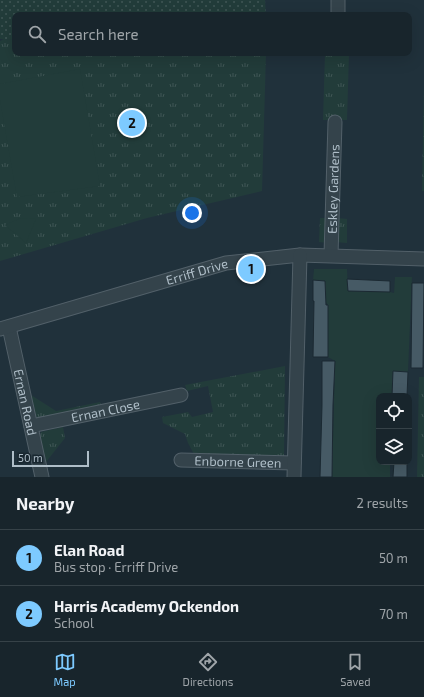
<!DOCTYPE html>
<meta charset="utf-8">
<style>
body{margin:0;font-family:"Exo 2",sans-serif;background:#212d34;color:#f1f3f6}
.controls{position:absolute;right:12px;bottom:12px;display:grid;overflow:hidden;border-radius:8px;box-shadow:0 4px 16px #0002}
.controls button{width:36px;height:36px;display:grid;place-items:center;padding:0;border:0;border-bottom:1px solid #364248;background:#18252c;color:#f1f3f6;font:20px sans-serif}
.scale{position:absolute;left:12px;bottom:10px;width:77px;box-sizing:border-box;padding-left:4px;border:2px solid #afbec8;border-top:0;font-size:11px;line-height:14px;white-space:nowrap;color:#afbec8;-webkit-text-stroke:3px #192730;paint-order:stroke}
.you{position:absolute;left:192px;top:213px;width:14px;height:14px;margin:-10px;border:3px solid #fff;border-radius:50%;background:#1a73e8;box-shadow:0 0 0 6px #1a73e833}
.badge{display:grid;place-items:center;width:26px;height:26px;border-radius:50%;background:#7dcaff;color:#111;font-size:13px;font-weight:700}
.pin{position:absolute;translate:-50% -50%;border:2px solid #fff;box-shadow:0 1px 4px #0006}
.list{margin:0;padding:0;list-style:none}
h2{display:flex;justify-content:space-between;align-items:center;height:52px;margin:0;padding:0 16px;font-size:17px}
h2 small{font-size:13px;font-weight:400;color:#9fa5a9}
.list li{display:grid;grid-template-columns:26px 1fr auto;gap:12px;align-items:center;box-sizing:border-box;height:56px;padding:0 16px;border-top:1px solid #364248}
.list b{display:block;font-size:15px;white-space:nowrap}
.list p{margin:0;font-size:13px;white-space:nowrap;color:#9fa5a9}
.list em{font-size:13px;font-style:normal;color:#9fa5a9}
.icon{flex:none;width:22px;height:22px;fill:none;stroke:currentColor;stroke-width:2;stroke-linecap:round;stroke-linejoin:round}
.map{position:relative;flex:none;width:424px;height:477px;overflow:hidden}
.search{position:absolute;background:#18252c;box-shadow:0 4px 16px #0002;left:12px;right:12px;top:12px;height:44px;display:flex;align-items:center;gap:10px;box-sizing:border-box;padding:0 14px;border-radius:8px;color:#9fa5a9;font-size:15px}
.sheet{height:164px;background:#18252c}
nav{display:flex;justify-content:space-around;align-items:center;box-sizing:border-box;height:56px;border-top:1px solid #364248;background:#18252c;font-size:11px;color:#9fa5a9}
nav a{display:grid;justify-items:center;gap:2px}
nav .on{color:#7dcaff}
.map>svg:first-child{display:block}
.grass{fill:url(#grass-tufts)}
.park{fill:url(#park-dots)}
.garden{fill:#223c3a}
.building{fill:#465a65;stroke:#1b2932}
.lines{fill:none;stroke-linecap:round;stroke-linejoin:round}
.minor-casing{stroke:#526069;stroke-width:15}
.minor{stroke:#34434b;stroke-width:13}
.labels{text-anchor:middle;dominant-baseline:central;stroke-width:3;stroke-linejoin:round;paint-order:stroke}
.street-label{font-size:13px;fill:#afbec8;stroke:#192730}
</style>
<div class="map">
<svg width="424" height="477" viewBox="0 0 424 477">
<defs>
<pattern id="grass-tufts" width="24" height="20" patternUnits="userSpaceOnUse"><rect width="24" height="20" fill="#223c3a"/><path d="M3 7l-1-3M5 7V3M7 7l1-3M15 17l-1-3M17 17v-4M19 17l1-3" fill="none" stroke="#405655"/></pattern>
<pattern id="park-dots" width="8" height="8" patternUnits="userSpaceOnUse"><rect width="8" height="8" fill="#223c3a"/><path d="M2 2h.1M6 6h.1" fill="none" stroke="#405655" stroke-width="1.8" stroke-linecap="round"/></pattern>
</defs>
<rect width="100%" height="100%" fill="#20313b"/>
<g class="grass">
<path d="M 4,39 L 15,40 L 15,53 L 95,53 L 101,54 L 108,53 L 266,53 L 262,191 L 147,218 L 0,261 L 0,41 Z"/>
<path d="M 325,53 L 349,53 L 347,120 L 323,120 Z"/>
<path d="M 424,83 L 424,191 L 422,191 Z"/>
<path d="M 320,218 L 329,218 L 328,243 L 319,242 Z"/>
<path d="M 337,218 L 347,219 L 347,243 L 336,242 Z"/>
<path d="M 285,366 L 284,456 L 196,458 L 188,443 L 185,434 L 163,423 L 162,417 L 188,412 L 192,417 L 213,412 L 208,386 L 187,391 L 185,385 Z"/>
<path d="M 419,377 L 424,377 L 424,477 L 417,477 Z"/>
<path d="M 31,395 L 56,411 L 100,402 L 103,409 L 38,423 Z"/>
<path d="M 63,427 L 65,438 L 46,462 L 40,435 L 41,432 Z"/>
</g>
<path class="park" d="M 0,0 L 265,0 L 266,15 L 15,15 L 15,40 L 0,39 Z"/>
<g class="garden">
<path d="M 80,69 L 100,186 L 17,197 L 0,100 L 0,84 Z"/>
<path d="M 21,218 L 36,219 L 26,243 L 5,225 Z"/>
<path d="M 314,269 L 347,269 L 348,291 L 390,292 L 394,293 L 395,277 L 412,277 L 408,372 L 393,372 L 392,396 L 379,396 L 379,462 L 390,462 L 390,477 L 332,477 L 335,361 L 328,357 L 328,305 L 325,301 L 325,281 L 313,280 Z"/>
</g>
<g class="building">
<path d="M 347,279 L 390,281 L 390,292 L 348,291 Z"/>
<path d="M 313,280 L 325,281 L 326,305 L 328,305 L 328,357 L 313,357 L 314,301 L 313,301 Z"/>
<path d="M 412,283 L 424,283 L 423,368 L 411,368 Z"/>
<path d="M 322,361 L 335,361 L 333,405 L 332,477 L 320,477 L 322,405 Z"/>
<path d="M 393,371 L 408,372 L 407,396 L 392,396 Z"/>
<path d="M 394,462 L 407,462 L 407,477 L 393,477 Z"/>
</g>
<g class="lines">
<g class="minor-casing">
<g id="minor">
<path d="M 338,15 L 338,0"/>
<path id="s1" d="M 331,255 L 335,122"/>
<path id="s2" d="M 9,327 L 42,477"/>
<path id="s3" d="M 0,329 L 226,263 L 300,255 L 424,259"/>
<path id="s4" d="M 31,426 L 181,395"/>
<path id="s5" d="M 181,460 L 294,463"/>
<path d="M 294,477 L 300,255"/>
</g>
</g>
<use href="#minor" class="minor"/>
</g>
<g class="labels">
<g class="street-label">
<text stroke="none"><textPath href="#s1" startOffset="66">Eskley Gardens</textPath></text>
<text stroke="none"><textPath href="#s3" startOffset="205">Erriff Drive</textPath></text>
<text stroke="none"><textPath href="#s2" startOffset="77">Ernan Road</textPath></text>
<text stroke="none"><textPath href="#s4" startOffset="76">Ernan Close</textPath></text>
<text stroke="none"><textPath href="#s5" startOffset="57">Enborne Green</textPath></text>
</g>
</g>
</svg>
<div class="controls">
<button><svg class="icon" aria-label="locate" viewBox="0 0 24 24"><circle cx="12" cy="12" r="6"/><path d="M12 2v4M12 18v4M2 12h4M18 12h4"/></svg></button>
<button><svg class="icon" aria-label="layers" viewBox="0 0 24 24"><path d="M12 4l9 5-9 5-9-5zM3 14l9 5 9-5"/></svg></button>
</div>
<div class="scale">50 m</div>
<div class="you"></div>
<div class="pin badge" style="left:251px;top:269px">1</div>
<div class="pin badge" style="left:132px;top:123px">2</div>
<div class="search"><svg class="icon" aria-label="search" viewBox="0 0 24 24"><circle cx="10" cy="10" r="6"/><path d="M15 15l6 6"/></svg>Search here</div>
</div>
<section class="sheet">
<h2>Nearby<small>2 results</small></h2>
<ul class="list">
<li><span class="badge">1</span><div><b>Elan Road</b><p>Bus stop · Erriff Drive</p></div><em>50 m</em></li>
<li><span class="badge">2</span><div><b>Harris Academy Ockendon</b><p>School</p></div><em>70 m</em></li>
</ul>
</section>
<nav>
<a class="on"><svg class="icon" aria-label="map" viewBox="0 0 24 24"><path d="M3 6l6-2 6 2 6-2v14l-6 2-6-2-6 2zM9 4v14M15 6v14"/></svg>Map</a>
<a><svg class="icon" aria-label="directions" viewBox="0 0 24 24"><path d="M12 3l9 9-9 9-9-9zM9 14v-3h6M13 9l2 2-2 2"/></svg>Directions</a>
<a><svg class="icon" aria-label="saved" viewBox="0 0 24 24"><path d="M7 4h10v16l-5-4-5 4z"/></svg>Saved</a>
</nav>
